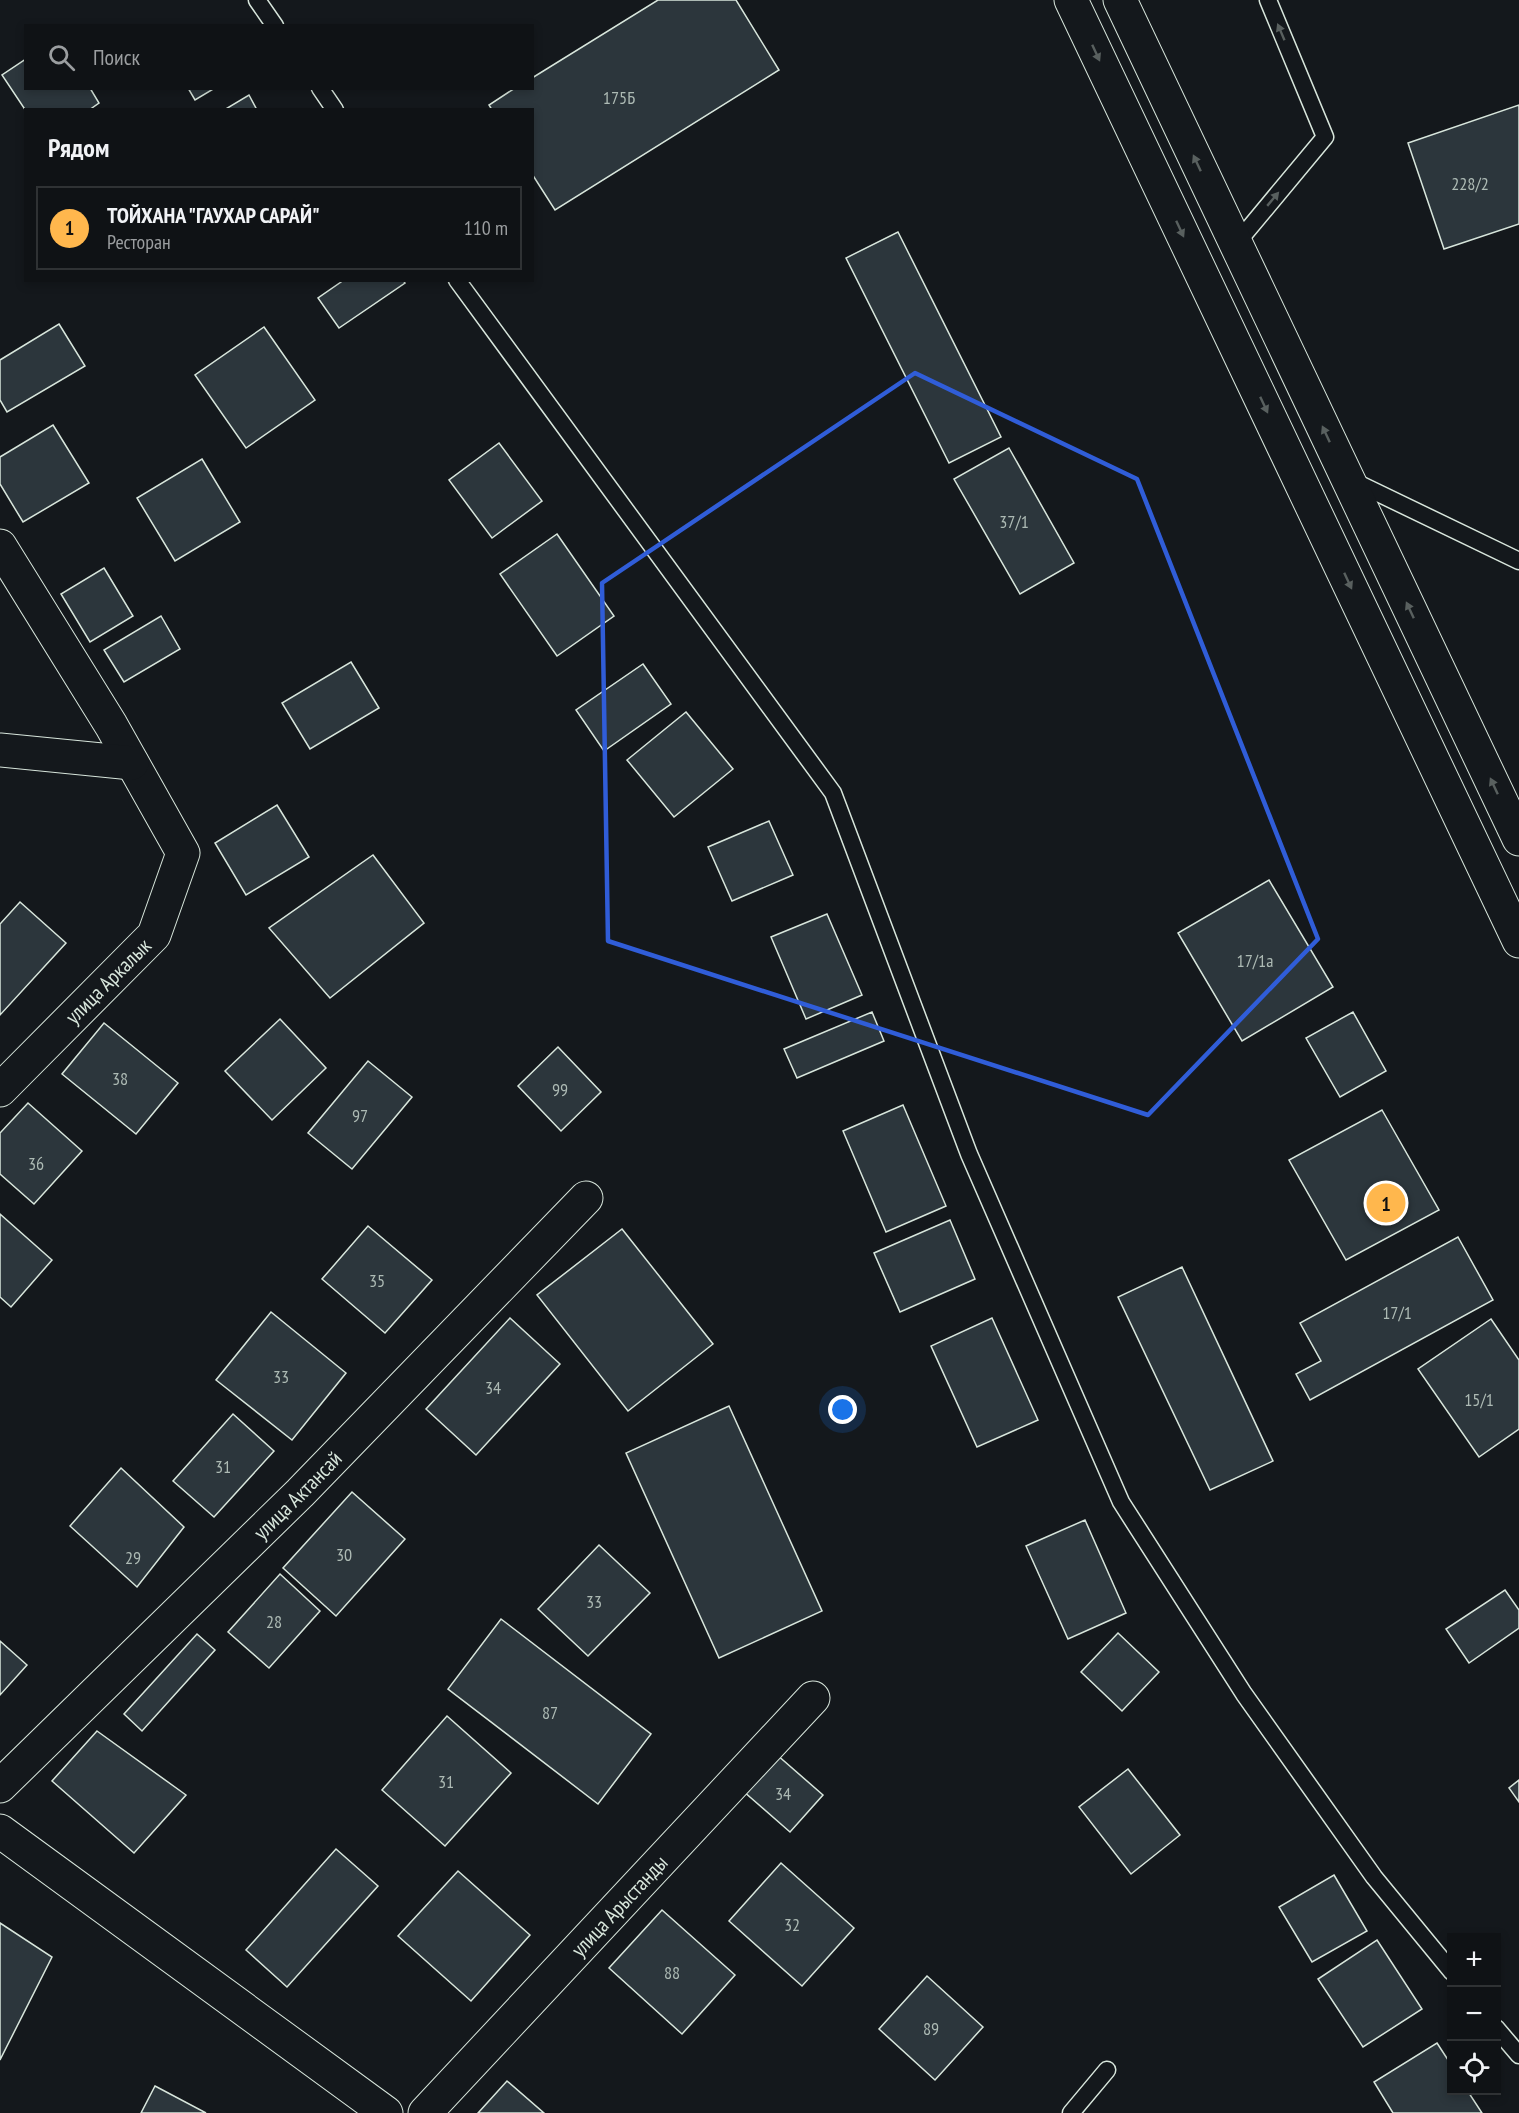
<!DOCTYPE html>
<html lang="ru">
<meta charset="utf-8">
<style>
body{margin:0;font-family:"PT Sans Narrow",sans-serif;background:#1d2022;color:#f1f3f6}
.controls{position:absolute;right:18px;bottom:18px;display:grid;overflow:hidden;border-radius:0px;box-shadow:0 3px 9px #0003}
.controls button{width:54px;height:54px;display:grid;place-items:center;padding:0;border:0;border-bottom:2px solid #2f3234;background:#0f1215;color:#f1f3f6;font:30px sans-serif}
.you{position:absolute;left:843px;top:1410px;width:21px;height:21px;margin:-15px;border:4px solid #fff;border-radius:50%;background:#1a73e8;box-shadow:0 0 0 9px #1a73e833}
.badge{display:grid;place-items:center;width:39px;height:39px;border-radius:50%;background:#ffb74d;color:#111;font-size:20px;font-weight:700}
.pin{position:absolute;translate:-50% -50%;border:3px solid #fff;box-shadow:0 2px 6px #0006}
.list{margin:0;padding:0;list-style:none}
h2{display:flex;justify-content:space-between;align-items:center;height:78px;margin:0;padding:0 24px;font-size:26px}
h2 small{font-size:20px;font-weight:400;color:#9b9ea0}
.list li{display:grid;grid-template-columns:39px 1fr auto;gap:18px;align-items:center;box-sizing:border-box;height:84px;margin:0 12px 12px;padding:0 12px;border:2px solid #2f3234;border-radius:0px}
.list b{display:block;font-size:22px;white-space:nowrap}
.list p{margin:0;font-size:20px;white-space:nowrap;color:#9b9ea0}
.list em{font-size:20px;font-style:normal;color:#9b9ea0}
.icon{flex:none;width:33px;height:33px;fill:none;stroke:currentColor;stroke-width:2;stroke-linecap:round;stroke-linejoin:round}
.map{position:relative;flex:none;width:1519px;height:2113px;overflow:hidden}
.search{position:absolute;background:#0f1215;box-shadow:0 3px 9px #0003;left:24px;top:24px;width:510px;height:66px;display:flex;align-items:center;gap:15px;box-sizing:border-box;padding:0 21px;border-radius:0px;color:#9b9ea0;font-size:22px}
.panel{position:absolute;background:#0f1215;box-shadow:0 3px 9px #0003;left:24px;top:108px;width:510px;height:174px;border-radius:0px}
.map>svg:first-child{display:block}
.building{fill:#2c363c;stroke:#d8e6dc;stroke-width:1.5}
.lines{fill:none;stroke-linecap:round;stroke-linejoin:round}
.service-casing{stroke:#d8e6dc;stroke-width:19}
.minor-casing{stroke:#d8e6dc;stroke-width:35}
.trunk-casing{stroke:#d8e6dc;stroke-width:35}
.service{stroke:#14181c;stroke-width:16}
.minor{stroke:#14181c;stroke-width:33}
.trunk{stroke:#14181c;stroke-width:33}
.oneway{fill:#59605f}
.marked{fill:none;stroke:#305dd8;stroke-width:4.5;stroke-linejoin:round}
.labels{text-anchor:middle;dominant-baseline:central;stroke-width:4.5;stroke-linejoin:round;paint-order:stroke}
.number-label{font-size:18px;fill:#adbab4}
.street-label{font-size:21px;fill:#d8e6dc;stroke:#14181c}
</style>
<div class="map">
<svg width="1519" height="2113" viewBox="0 0 1519 2113">
<rect width="100%" height="100%" fill="#14181c"/>
<g class="building">
<path d="M 658,0 L 736,0 L 779,70 L 555,210 L 532,174 L 532,110 L 492,110 L 489,105 L 515,88 L 532,88 L 532,78 Z"/>
<path d="M 26,59 L 26,88 L 90,88 L 99,103 L 89,110 L 26,110 L 26,111 L 2,75 Z"/>
<path d="M 188,88 L 215,88 L 195,100 Z"/>
<path d="M 249,95 L 257,110 L 224,110 Z"/>
<path d="M 1519,105 L 1519,224 L 1444,249 L 1408,143 Z"/>
<path d="M 898,232 L 1001,437 L 949,463 L 846,258 Z"/>
<path d="M 344,280 L 403,280 L 405,283 L 339,328 L 318,298 Z"/>
<path d="M 59,324 L 85,366 L 7,412 L 0,400 L 0,360 Z"/>
<path d="M 264,327 L 315,400 L 246,448 L 195,375 Z"/>
<path d="M 53,425 L 89,483 L 23,522 L 0,484 L 0,457 Z"/>
<path d="M 499,443 L 542,501 L 492,538 L 449,480 Z"/>
<path d="M 1009,448 L 1074,563 L 1020,594 L 954,479 Z"/>
<path d="M 202,459 L 240,522 L 175,561 L 137,498 Z"/>
<path d="M 557,534 L 614,616 L 557,656 L 500,574 Z"/>
<path d="M 104,568 L 133,616 L 90,642 L 61,594 Z"/>
<path d="M 161,616 L 180,649 L 124,682 L 104,650 Z"/>
<path d="M 351,662 L 379,708 L 310,749 L 282,703 Z"/>
<path d="M 643,664 L 671,704 L 604,751 L 576,710 Z"/>
<path d="M 686,712 L 733,769 L 674,817 L 627,760 Z"/>
<path d="M 277,805 L 309,857 L 246,895 L 215,843 Z"/>
<path d="M 769,821 L 793,875 L 732,901 L 708,847 Z"/>
<path d="M 373,855 L 424,923 L 330,998 L 269,928 Z"/>
<path d="M 1269,880 L 1333,987 L 1242,1041 L 1178,933 Z"/>
<path d="M 20,902 L 66,943 L 0,1015 L 0,924 Z"/>
<path d="M 827,914 L 862,995 L 806,1019 L 771,937 Z"/>
<path d="M 872,1012 L 884,1041 L 797,1078 L 784,1049 Z"/>
<path d="M 1353,1012 L 1386,1071 L 1340,1097 L 1306,1038 Z"/>
<path d="M 280,1019 L 326,1068 L 272,1120 L 225,1071 Z"/>
<path d="M 104,1023 L 178,1083 L 136,1134 L 62,1074 Z"/>
<path d="M 558,1047 L 601,1092 L 561,1131 L 518,1086 Z"/>
<path d="M 368,1061 L 412,1097 L 352,1169 L 308,1133 Z"/>
<path d="M 28,1103 L 82,1151 L 34,1204 L 0,1174 L 0,1133 Z"/>
<path d="M 903,1105 L 946,1206 L 886,1232 L 843,1131 Z"/>
<path d="M 1382,1110 L 1439,1210 L 1346,1260 L 1289,1160 Z"/>
<path d="M 0,1214 L 52,1260 L 11,1307 L 0,1297 Z"/>
<path d="M 950,1220 L 975,1279 L 900,1312 L 874,1253 Z"/>
<path d="M 368,1226 L 432,1280 L 385,1333 L 322,1279 Z"/>
<path d="M 622,1229 L 713,1344 L 628,1411 L 537,1295 Z"/>
<path d="M 1458,1237 L 1493,1300 L 1310,1400 L 1296,1374 L 1321,1361 L 1300,1323 Z"/>
<path d="M 1182,1267 L 1273,1461 L 1210,1490 L 1118,1297 Z"/>
<path d="M 271,1312 L 346,1373 L 292,1440 L 216,1380 Z"/>
<path d="M 510,1318 L 560,1364 L 476,1455 L 426,1409 Z"/>
<path d="M 992,1318 L 1038,1420 L 977,1447 L 931,1346 Z"/>
<path d="M 1491,1319 L 1519,1360 L 1519,1429 L 1479,1457 L 1418,1369 Z"/>
<path d="M 729,1406 L 822,1611 L 719,1658 L 626,1453 Z"/>
<path d="M 233,1414 L 274,1451 L 214,1517 L 173,1481 Z"/>
<path d="M 121,1468 L 184,1527 L 137,1587 L 70,1526 Z"/>
<path d="M 352,1492 L 405,1539 L 336,1616 L 283,1568 Z"/>
<path d="M 1085,1520 L 1126,1613 L 1068,1639 L 1026,1546 Z"/>
<path d="M 599,1545 L 650,1593 L 588,1656 L 538,1609 Z"/>
<path d="M 280,1574 L 320,1611 L 269,1668 L 228,1632 Z"/>
<path d="M 1505,1590 L 1519,1610 L 1519,1628 L 1469,1663 L 1446,1629 Z"/>
<path d="M 501,1619 L 651,1734 L 598,1804 L 448,1689 Z"/>
<path d="M 1118,1633 L 1159,1672 L 1122,1711 L 1081,1672 Z"/>
<path d="M 197,1634 L 215,1650 L 142,1731 L 124,1714 Z"/>
<path d="M 0,1641 L 27,1665 L 0,1695 Z"/>
<path d="M 447,1716 L 511,1773 L 445,1846 L 382,1790 Z"/>
<path d="M 97,1731 L 186,1795 L 134,1853 L 52,1781 Z"/>
<path d="M 776,1754 L 823,1795 L 790,1832 L 743,1791 Z"/>
<path d="M 1128,1769 L 1180,1835 L 1131,1874 L 1079,1807 Z"/>
<path d="M 1519,1780 L 1519,1802 L 1509,1788 Z"/>
<path d="M 336,1849 L 378,1886 L 287,1987 L 246,1950 Z"/>
<path d="M 781,1863 L 854,1928 L 802,1986 L 729,1921 Z"/>
<path d="M 458,1871 L 530,1935 L 471,2001 L 398,1936 Z"/>
<path d="M 1334,1875 L 1367,1931 L 1312,1962 L 1279,1907 Z"/>
<path d="M 662,1910 L 735,1975 L 682,2034 L 609,1968 Z"/>
<path d="M 0,1923 L 52,1957 L 0,2060 Z"/>
<path d="M 1377,1940 L 1422,2009 L 1363,2047 L 1318,1979 Z"/>
<path d="M 927,1976 L 983,2027 L 935,2080 L 879,2029 Z"/>
<path d="M 1437,2043 L 1452,2066 L 1452,2090 L 1467,2090 L 1482,2113 L 1393,2113 L 1374,2082 Z"/>
<path d="M 507,2081 L 544,2113 L 478,2113 Z"/>
<path d="M 155,2086 L 206,2113 L 141,2113 Z"/>
</g>
<g class="lines">
<g class="service-casing">
<g id="service">
<path d="M 257,0 L 275,26"/>
<path d="M 320,88 L 335,110"/>
<path d="M 1236,244 L 1325,137 L 1268,0"/>
<path d="M 457,280 L 833,793 L 969,1154 L 1121,1502 L 1244,1694 L 1374,1877 L 1452,1972"/>
<path d="M 1351,480 L 1519,561"/>
<path d="M 1496,2028 L 1519,2055"/>
<path d="M 1071,2113 L 1107,2070"/>
</g>
</g>
<g class="minor-casing">
<g id="minor">
<path d="M 0,546 L 111,725 L 183,853 L 154,935 L 0,1090"/>
<path d="M 0,750 L 132,763"/>
<path id="s1" d="M 0,1786 L 300,1493 L 586,1198"/>
<path d="M 0,1831 L 386,2113"/>
<path id="s2" d="M 425,2113 L 813,1698"/>
</g>
</g>
<g class="trunk-casing">
<g id="trunk">
<path d="M 1071,0 L 1519,941"/>
<path d="M 1120,0 L 1519,839"/>
</g>
</g>
<use href="#service" class="service"/>
<use href="#minor" class="minor"/>
<use href="#trunk" class="trunk"/>
</g>
<defs><path id="oneway-solid" d="M-6-.8H1V-3.2L6.5 0L1 3.2V.8H-6Z" transform="scale(1.5)"/></defs>
<g class="oneway">
<use href="#oneway-solid" transform="translate(1281 32) rotate(-113)"/>
<use href="#oneway-solid" transform="translate(1096 53) rotate(65)"/>
<use href="#oneway-solid" transform="translate(1197 163) rotate(-115)"/>
<use href="#oneway-solid" transform="translate(1273 199) rotate(-50)"/>
<use href="#oneway-solid" transform="translate(1180 229) rotate(65)"/>
<use href="#oneway-solid" transform="translate(1264 405) rotate(65)"/>
<use href="#oneway-solid" transform="translate(1326 434) rotate(-115)"/>
<use href="#oneway-solid" transform="translate(1348 581) rotate(65)"/>
<use href="#oneway-solid" transform="translate(1410 610) rotate(-115)"/>
<use href="#oneway-solid" transform="translate(1494 786) rotate(-115)"/>
</g>
<path class="marked" d="M 915,373 L 1137,479 L 1318,939 L 1148,1115 L 608,941 L 602,583 Z"/>
<g class="labels">
<g class="number-label">
<text x="619" y="97">175Б</text>
<text x="1470" y="183">228/2</text>
<text x="1014" y="521">37/1</text>
<text x="1255" y="960">17/1а</text>
<text x="120" y="1078">38</text>
<text x="560" y="1089">99</text>
<text x="360" y="1115">97</text>
<text x="36" y="1163">36</text>
<text x="377" y="1280">35</text>
<text x="1397" y="1312">17/1</text>
<text x="281" y="1376">33</text>
<text x="493" y="1387">34</text>
<text x="1479" y="1399">15/1</text>
<text x="223" y="1466">31</text>
<text x="344" y="1554">30</text>
<text x="133" y="1557">29</text>
<text x="594" y="1601">33</text>
<text x="274" y="1621">28</text>
<text x="550" y="1712">87</text>
<text x="446" y="1781">31</text>
<text x="783" y="1793">34</text>
<text x="792" y="1924">32</text>
<text x="672" y="1972">88</text>
<text x="931" y="2028">89</text>
</g>
<g class="street-label">
<text transform="translate(108 981) rotate(-45)">улица Аркалык</text>
<text stroke="none"><textPath href="#s1" startOffset="416">улица Актансай</textPath></text>
<text stroke="none"><textPath href="#s2" startOffset="284">улица Арыстанды</textPath></text>
</g>
</g>
</svg>
<div class="controls">
<button>+</button>
<button>−</button>
<button><svg class="icon" aria-label="locate" viewBox="0 0 24 24"><circle cx="12" cy="12" r="6"/><path d="M12 2v4M12 18v4M2 12h4M18 12h4"/></svg></button>
</div>
<div class="you"></div>
<div class="pin badge" style="left:1386px;top:1203px">1</div>
<div class="search"><svg class="icon" aria-label="search" viewBox="0 0 24 24"><circle cx="10" cy="10" r="6"/><path d="M15 15l6 6"/></svg>Поиск</div>
<section class="panel">
<h2>Рядом<small></small></h2>
<ul class="list">
<li><span class="badge">1</span><div><b>ТОЙХАНА &quot;ГАУХАР САРАЙ&quot;</b><p>Ресторан</p></div><em>110 m</em></li>
</ul>
</section>
</div>
